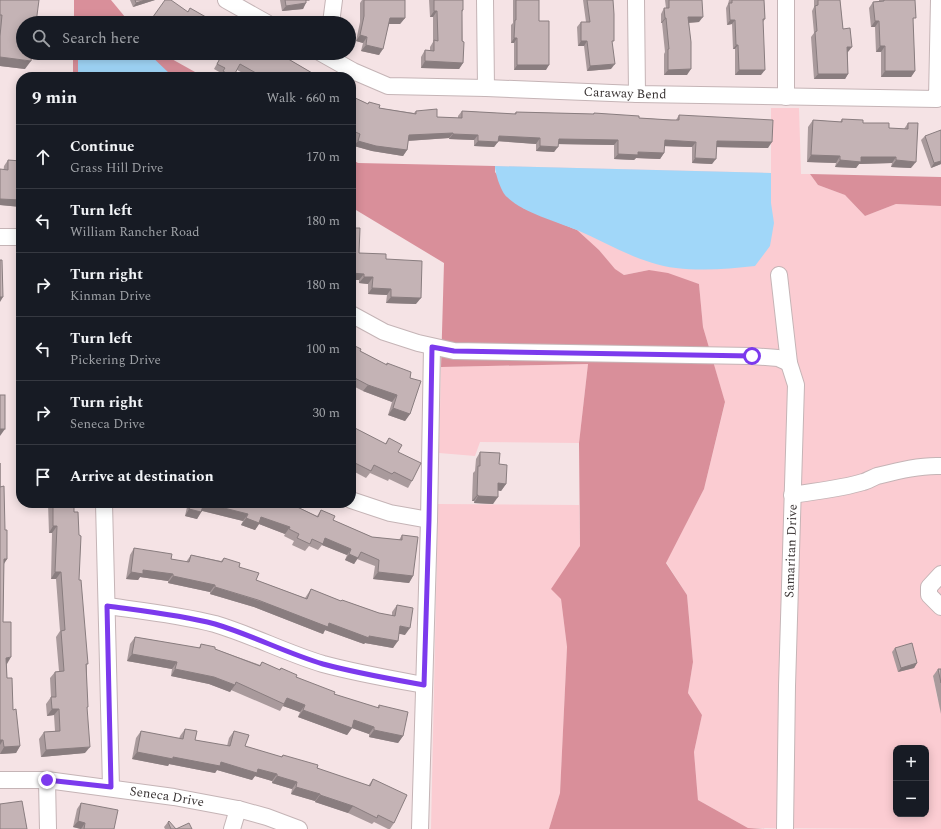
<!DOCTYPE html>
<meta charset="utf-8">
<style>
body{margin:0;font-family:Spectral,serif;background:#20242c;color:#f1f3f6}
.controls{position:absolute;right:12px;bottom:12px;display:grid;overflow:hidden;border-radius:8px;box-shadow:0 2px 10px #0003}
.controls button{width:36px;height:36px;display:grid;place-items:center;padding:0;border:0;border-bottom:1px solid #363941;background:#171b24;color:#f1f3f6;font:20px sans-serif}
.stop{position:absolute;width:12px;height:12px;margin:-9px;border:3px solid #7c3aed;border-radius:50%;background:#fff}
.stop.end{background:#7c3aed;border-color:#fff;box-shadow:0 1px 4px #0008}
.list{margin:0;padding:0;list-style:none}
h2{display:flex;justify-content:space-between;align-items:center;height:52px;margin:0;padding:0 16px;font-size:17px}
h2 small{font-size:13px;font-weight:400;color:#9ea1a6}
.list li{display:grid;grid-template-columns:26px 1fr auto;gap:12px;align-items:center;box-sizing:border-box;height:64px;padding:0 16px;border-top:1px solid #363941}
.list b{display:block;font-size:15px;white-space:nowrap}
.list p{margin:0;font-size:13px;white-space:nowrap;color:#9ea1a6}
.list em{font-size:13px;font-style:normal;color:#9ea1a6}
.icon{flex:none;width:22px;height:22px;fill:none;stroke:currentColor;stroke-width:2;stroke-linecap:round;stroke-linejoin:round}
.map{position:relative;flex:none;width:941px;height:829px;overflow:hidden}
.search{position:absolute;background:#171b24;box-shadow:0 2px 10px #0003;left:16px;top:16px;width:340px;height:44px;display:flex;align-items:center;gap:10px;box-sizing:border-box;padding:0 14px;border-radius:22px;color:#9ea1a6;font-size:15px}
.panel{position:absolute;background:#171b24;box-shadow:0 2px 10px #0003;left:16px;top:72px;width:340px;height:436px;border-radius:16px}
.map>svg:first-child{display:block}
.green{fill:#fbccd2;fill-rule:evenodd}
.forest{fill:#d98f9a}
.water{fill:#a1d7f9}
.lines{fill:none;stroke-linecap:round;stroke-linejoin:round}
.minor-casing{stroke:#c5b4b6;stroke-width:18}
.minor{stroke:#fff;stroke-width:16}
.wall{fill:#a99a9c}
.shaded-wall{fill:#897d7f}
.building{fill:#c4b3b5;stroke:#897d7f}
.route{stroke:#7c3aed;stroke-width:5}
.labels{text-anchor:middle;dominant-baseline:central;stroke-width:3;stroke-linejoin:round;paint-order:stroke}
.street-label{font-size:13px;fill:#393333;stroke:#fff}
</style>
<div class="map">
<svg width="941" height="829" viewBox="0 0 941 829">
<rect width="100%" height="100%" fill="#f5e3e5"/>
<g class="green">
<path d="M 771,108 L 799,108 L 801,174 L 810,174 L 818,185 L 845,195 L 865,216 L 896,204 L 941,206 L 941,675 L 933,676 L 938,701 L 941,701 L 941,829 L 748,828 L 698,800 L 694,752 L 702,715 L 688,693 L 693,662 L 687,595 L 666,562 L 704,489 L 725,403 L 703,327 L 699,284 L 649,270 L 624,275 L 614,269 L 599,250 L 495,166 L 771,173 ZM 896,748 L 926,748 L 926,814 L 896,814 Z"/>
<path d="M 588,364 L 579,443 L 480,442 L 475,456 L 439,453 L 441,367 Z"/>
<path d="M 438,504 L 579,505 L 580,546 L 561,599 L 567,647 L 560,793 L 549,829 L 431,829 Z"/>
</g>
<g class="forest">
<path d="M 74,0 L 111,0 L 130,23 L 74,23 Z"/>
<path d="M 73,53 L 161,53 L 204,77 L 73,77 Z"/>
<path d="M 351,159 L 358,163 L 495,166 L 495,172 L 523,208 L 577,230 L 599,250 L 615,269 L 624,275 L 649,270 L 668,273 L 699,284 L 703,327 L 725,402 L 704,489 L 666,563 L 687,595 L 693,662 L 688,693 L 702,715 L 694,752 L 698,800 L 748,828 L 765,829 L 549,829 L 560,793 L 567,647 L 561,599 L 551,589 L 580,546 L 579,443 L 588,364 L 441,367 L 444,263 L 351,207 Z"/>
<path d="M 810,174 L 941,177 L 941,206 L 896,204 L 865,216 L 845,195 L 818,185 Z"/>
</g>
<g class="water">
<path d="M 78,53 L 148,53 L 169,73 L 175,77 L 78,77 Z"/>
<path d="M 495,166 L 771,173 L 771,203 L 774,223 L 770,246 L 755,266 C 730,269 701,271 676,268 C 641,264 609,244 577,230 C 555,221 524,213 507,197 C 501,192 495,173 495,166 Z"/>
</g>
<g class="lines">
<g class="minor-casing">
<g id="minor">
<path d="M 226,0 L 267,23"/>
<path d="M 485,0 L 486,88"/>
<path d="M 636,0 L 637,94"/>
<path d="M 786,0 L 786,97"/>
<path d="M 331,23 L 334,0"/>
<path id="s1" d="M 321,53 L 353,71 L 388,86 L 486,88 L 637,94 L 937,99 L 939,0"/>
<path d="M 0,237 L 21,237"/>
<path d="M 779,275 L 789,363 L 796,385 L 787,686 L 785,829"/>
<path d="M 351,314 L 384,332 L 418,343 L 454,351 L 751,356 L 778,358 L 789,363"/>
<path d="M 792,495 C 816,491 840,489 863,482 C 867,481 872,478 877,476 C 897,471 920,465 941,466"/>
<path d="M 351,500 L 390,513 L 429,520"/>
<path d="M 104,503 L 111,787"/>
<path d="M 941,574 L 929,587 L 929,595 L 941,607"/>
<path d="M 107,606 C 143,611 180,615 215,624 C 252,635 286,653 323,664 C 356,673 391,679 424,685"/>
<path id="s2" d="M 0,780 L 47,780 L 174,797 L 238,809 L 267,817 L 299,829"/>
<path d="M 47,780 L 48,829"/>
<path d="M 232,829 L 238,809"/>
<path d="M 420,829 L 429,520 L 432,347"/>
</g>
</g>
<use href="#minor" class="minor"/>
</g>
<g class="wall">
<path d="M 0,0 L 25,69 L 0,66 Z"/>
<path d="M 130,0 L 155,0 L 133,7 Z"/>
<path d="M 280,0 L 310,0 L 309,1 L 306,1 L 303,9 L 282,11 Z"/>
<path d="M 362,0 L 405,0 L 405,18 L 400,24 L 389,24 L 379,55 L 361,51 L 363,43 L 356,41 L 360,22 L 360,3 Z"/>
<path d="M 429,0 L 463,0 L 463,10 L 462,12 L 463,63 L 459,69 L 421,68 L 421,57 L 425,50 L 430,50 L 430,47 L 433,42 L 433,17 L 430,17 Z"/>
<path d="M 513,0 L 539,0 L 539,21 L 546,70 L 514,70 L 514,43 L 511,43 L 511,25 L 513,23 Z"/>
<path d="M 583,0 L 613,0 L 612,43 L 611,69 L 587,71 L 584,46 L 578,46 L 577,27 L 581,22 L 586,22 Z"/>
<path d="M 665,0 L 702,0 L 699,22 L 689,23 L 687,75 L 664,75 L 664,54 L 665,52 L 662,23 L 661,23 L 661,14 L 664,8 L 666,8 Z"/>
<path d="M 729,0 L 764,0 L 765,19 L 763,22 L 761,75 L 735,75 L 735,49 L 733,49 L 732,24 L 727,25 L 726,8 L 728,4 Z"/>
<path d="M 814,0 L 840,0 L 843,29 L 848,52 L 848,74 L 845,79 L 814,79 L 811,37 L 814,33 L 812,11 L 814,7 Z"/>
<path d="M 879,0 L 915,0 L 913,22 L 915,71 L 911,77 L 881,77 L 881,52 L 876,52 L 875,27 L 871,27 L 869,8 L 873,2 L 879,1 Z"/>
<path d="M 210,53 L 278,53 L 319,77 L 250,77 L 237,70 L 233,77 L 219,77 L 221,73 L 214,69 L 220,58 Z"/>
<path d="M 351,96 L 368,104 L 369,102 L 379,108 L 414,113 L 416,111 L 437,117 L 458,118 L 458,116 L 462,111 L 514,114 L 516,112 L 593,114 L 594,113 L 639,118 L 676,120 L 679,115 L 768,148 L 717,147 L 712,164 L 692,163 L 692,147 L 664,146 L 664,153 L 660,159 L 636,158 L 634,160 L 614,159 L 614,145 L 558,144 L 554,152 L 536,151 L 536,144 L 498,141 L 494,147 L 474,146 L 474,140 L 449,139 L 449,138 L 408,141 L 407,150 L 403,156 L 372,151 L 354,146 L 356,140 L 351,137 Z"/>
<path d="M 842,119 L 889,128 L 904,129 L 908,123 L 911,168 L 891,167 L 892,163 L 859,164 L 856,168 L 835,167 L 836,163 L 807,162 L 808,127 L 813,120 L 840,122 Z"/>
<path d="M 925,136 L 941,164 L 931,168 L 921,140 Z"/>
<path d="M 8,160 L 21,161 L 21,207 L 0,205 L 4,166 Z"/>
<path d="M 351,228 L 359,253 L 386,259 L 416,304 L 386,303 L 387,295 L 368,294 L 368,284 L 359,283 L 359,280 L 351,280 Z"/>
<path d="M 351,344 L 360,351 L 386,365 L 387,363 L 410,378 L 410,414 L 405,421 L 388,415 L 392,402 L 363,391 L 351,385 Z"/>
<path d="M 351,426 L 385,444 L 389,438 L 398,452 L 412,481 L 408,488 L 389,479 L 388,481 L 370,473 L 366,478 L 351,470 Z"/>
<path d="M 480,452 L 499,464 L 506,484 L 501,491 L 498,490 L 493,504 L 474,503 L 474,501 L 472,501 L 473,473 L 475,471 L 476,459 Z"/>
<path d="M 0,463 L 0,487 L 5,530 L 7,559 L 4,564 L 3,622 L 7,664 L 7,678 L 20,746 L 16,753 L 0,754 Z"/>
<path d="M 48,503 L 74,503 L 74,512 L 79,580 L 87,667 L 87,709 L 85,753 L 41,757 L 39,739 L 44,732 L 55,731 L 54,715 L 47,716 L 46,704 L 51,697 L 50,678 L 55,672 L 59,671 L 56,637 L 60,631 L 56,579 L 51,579 L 52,533 L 49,533 Z"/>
<path d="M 171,503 L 292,503 L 291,504 L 317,516 L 321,510 L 333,520 L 372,537 L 399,540 L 402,535 L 413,576 L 409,583 L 373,579 L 375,566 L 357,559 L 354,564 L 345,560 L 347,555 L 322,545 L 318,550 L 309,546 L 305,551 L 292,545 L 294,541 L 284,536 L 285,534 L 259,524 L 255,530 L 241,525 L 243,521 L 202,511 L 197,519 L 185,516 L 187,507 Z"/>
<path d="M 134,548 L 171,559 L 186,562 L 191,555 L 221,561 L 224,558 L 239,567 L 256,580 L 305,598 L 311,589 L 341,601 L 342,600 L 379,613 L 392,616 L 392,612 L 397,605 L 405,635 L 399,633 L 393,648 L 365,643 L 364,644 L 325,630 L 323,634 L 254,607 L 210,594 L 210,592 L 168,583 L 168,581 L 140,577 L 138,580 L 126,579 L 130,555 Z"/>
<path d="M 135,637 L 199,648 L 201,644 L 260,665 L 262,662 L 279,670 L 281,668 L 296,677 L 334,694 L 377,708 L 379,705 L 403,736 L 398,743 L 369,737 L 369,734 L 352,728 L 347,735 L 298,717 L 300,712 L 283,706 L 280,711 L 231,690 L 230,692 L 209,684 L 171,676 L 172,669 L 127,661 L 130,644 Z"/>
<path d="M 895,648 L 917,663 L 914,668 L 898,672 L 892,652 Z"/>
<path d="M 938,669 L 941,669 L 941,714 L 933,676 Z"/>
<path d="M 185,729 L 195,740 L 227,746 L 229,738 L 234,731 L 245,746 L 281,757 L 283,755 L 317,768 L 368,786 L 373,779 L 394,823 L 390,829 L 388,829 L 374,822 L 372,824 L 348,813 L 315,802 L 315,801 L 291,794 L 292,789 L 272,783 L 272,781 L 255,776 L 252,780 L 217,770 L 215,773 L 169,764 L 168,766 L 132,759 L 136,738 L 141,731 L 179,739 L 180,736 Z"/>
<path d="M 81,803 L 114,829 L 81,829 L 73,827 L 77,809 Z"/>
<path d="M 168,822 L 176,829 L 192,829 L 165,829 L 164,827 Z"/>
</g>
<g class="shaded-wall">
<path d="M 145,0 L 155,0 L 133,7 L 136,3 Z"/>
<path d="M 306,3 L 303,9 L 282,11 L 286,6 Z"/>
<path d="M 434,11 L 437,11 L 433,17 L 430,17 Z"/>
<path d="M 688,17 L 703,17 L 699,22 L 684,23 Z"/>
<path d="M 390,18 L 405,18 L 400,24 L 386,24 Z"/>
<path d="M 665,18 L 666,18 L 662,23 L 661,23 Z"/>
<path d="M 730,20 L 735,20 L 732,24 L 727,25 Z"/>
<path d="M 875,21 L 879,21 L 875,27 L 871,27 Z"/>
<path d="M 360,35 L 367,37 L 363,43 L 356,41 Z"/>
<path d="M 514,38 L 517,38 L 514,43 L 511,43 Z"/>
<path d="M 581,41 L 587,41 L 584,46 L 578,46 Z"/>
<path d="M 366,45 L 383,49 L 379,55 L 361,51 Z"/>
<path d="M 736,45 L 738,45 L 735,49 L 733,49 Z"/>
<path d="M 880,46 L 885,46 L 881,52 L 876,52 Z"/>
<path d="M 847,47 L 852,47 L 848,52 L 844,52 Z"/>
<path d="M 0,57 L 31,61 L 25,69 L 0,66 Z"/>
<path d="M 425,61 L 463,63 L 459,69 L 421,68 Z"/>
<path d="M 615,64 L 611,69 L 587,71 L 590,66 Z"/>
<path d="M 517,65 L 549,65 L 546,70 L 514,70 Z"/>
<path d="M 691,69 L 687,75 L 664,75 L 668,70 Z"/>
<path d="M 739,70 L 765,70 L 761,75 L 735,75 Z"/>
<path d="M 885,71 L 915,71 L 911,77 L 881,77 Z"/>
<path d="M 818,74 L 848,74 L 845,79 L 814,79 Z"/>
<path d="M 453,133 L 449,138 L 405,141 L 409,135 Z"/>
<path d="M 453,134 L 478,135 L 474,140 L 449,139 Z"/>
<path d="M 499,136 L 540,138 L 536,144 L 495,141 Z"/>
<path d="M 559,139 L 618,140 L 614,145 L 555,144 Z"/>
<path d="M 665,140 L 696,142 L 692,147 L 661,146 Z"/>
<path d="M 358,141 L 407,150 L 403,156 L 372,151 L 354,146 Z"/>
<path d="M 478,141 L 498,142 L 494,147 L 474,146 Z"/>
<path d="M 717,141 L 772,142 L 768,148 L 713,147 Z"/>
<path d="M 540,146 L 558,147 L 554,152 L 536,151 Z"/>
<path d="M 638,152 L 664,153 L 660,159 L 636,158 L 634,160 L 614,159 L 618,154 Z"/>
<path d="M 811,155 L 840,156 L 836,163 L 807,162 Z"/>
<path d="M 861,157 L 896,157 L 892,163 L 859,164 L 856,168 L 835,167 L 840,160 Z"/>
<path d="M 695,158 L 716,159 L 712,164 L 692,163 Z"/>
<path d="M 896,160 L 916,162 L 911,168 L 891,167 Z"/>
<path d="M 941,161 L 941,164 L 931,168 L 934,163 Z"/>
<path d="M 0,199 L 21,200 L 21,207 L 0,205 Z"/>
<path d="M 351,273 L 364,274 L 359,280 L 351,280 Z"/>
<path d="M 364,277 L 373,277 L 368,284 L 359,283 Z"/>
<path d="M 372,288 L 391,289 L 387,295 L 368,294 Z"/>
<path d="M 0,297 L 3,297 L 0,302 Z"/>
<path d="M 391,297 L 421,298 L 416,304 L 386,303 Z"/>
<path d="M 368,385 L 397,395 L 392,402 L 363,391 Z"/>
<path d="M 393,408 L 410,414 L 405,421 L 388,415 Z"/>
<path d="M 0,429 L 5,429 L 0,436 Z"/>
<path d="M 498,483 L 506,484 L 501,491 L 494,490 Z"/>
<path d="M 477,495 L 478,495 L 474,501 L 472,501 Z"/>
<path d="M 478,496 L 498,497 L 493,504 L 474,503 Z"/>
<path d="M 127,503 L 159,503 L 157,506 L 142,504 L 140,508 L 125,506 Z"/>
<path d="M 171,503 L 189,503 L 187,507 Z"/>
<path d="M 204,503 L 248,514 L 243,521 L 199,510 Z"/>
<path d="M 189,509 L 201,512 L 197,519 L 185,516 Z"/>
<path d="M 261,517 L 290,527 L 285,534 L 259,524 L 255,530 L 241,525 L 246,518 Z"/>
<path d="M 53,526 L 57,526 L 52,533 L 49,533 Z"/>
<path d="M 325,538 L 351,549 L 347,555 L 322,545 Z"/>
<path d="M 349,554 L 358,558 L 354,564 L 345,560 Z"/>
<path d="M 4,559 L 7,559 L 2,566 Z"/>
<path d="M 143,570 L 173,574 L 168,581 L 140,577 L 138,580 L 126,579 L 131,572 Z"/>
<path d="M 55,572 L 61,572 L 56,579 L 51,579 Z"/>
<path d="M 378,572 L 413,576 L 409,583 L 373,579 Z"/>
<path d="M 173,576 L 215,585 L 210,592 L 168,583 Z"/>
<path d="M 215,587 L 369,636 L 398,641 L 393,648 L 365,643 L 364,644 L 325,630 L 323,634 L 254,607 L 210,594 Z"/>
<path d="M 400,626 L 410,628 L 405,635 L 395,633 Z"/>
<path d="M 132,654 L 177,662 L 172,669 L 127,661 Z"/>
<path d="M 11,657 L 7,664 L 1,664 L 6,658 Z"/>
<path d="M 917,663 L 914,668 L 898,672 L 901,668 Z"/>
<path d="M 175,669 L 214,677 L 235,685 L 230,692 L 209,684 L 171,676 Z"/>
<path d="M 287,698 L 305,705 L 300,712 L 283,706 Z"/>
<path d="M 52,709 L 59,709 L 54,715 L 47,716 Z"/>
<path d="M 303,710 L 352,728 L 347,735 L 298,717 Z"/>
<path d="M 354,720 L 374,727 L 369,734 L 349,727 Z"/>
<path d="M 374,730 L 403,736 L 398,743 L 369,737 Z"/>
<path d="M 0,740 L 3,740 L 0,745 Z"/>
<path d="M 20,746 L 16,753 L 0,754 L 4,747 Z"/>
<path d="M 90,747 L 85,753 L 41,757 L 46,750 Z"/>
<path d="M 137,752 L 173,757 L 221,762 L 258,769 L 277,774 L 272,781 L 255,776 L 252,780 L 217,770 L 215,773 L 169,764 L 168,766 L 132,759 Z"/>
<path d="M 277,776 L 297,782 L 292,789 L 272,783 Z"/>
<path d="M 296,787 L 320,794 L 315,801 L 291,794 Z"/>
<path d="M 320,795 L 353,806 L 348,813 L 315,802 Z"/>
<path d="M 78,821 L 85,823 L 81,829 L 73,827 Z"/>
</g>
<g class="building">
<path d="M 0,0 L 39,0 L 36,23 L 23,23 L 23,53 L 32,53 L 31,61 L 0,57 L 0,36 L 2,15 L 0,15 Z"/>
<path d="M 135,0 L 145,0 L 136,3 Z"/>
<path d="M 165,0 L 171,0 L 188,12 L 190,8 L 213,21 L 214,18 L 222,23 L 154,23 L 150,21 Z"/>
<path d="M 285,0 L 306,0 L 306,3 L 286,6 Z"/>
<path d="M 364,0 L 405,0 L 405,18 L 390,18 L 383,49 L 366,45 L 367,37 L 360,35 L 364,16 Z"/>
<path d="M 434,0 L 463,0 L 463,10 L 462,10 L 462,41 L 464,42 L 463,63 L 425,61 L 425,50 L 434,51 L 434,40 L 438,41 L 437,11 L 434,11 Z"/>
<path d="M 516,0 L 539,0 L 539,21 L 549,21 L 549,65 L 517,65 L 517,38 L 514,38 L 515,20 L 516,20 Z"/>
<path d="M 587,0 L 613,0 L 614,14 L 614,41 L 612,41 L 615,64 L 590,66 L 587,41 L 581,41 L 581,22 L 590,22 Z"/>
<path d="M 669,0 L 702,0 L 703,17 L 688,17 L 691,42 L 691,69 L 668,70 L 668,49 L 669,49 L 666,18 L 665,18 L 664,8 L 669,8 Z"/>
<path d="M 732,0 L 764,0 L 765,19 L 763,19 L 765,70 L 739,70 L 738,45 L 736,45 L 735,20 L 730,20 L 729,3 L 732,3 Z"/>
<path d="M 818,0 L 840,0 L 843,29 L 850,28 L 852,47 L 847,47 L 848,74 L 818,74 L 815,32 L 817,31 L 815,6 L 818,5 Z"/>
<path d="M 884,0 L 915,0 L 916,18 L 913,18 L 915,71 L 885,71 L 885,46 L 880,46 L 879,21 L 875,21 L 873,2 L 884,1 Z"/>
<path d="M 223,53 L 278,53 L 319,77 L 263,77 L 240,64 L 233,77 L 232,77 L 223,71 L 225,68 L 217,64 Z"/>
<path d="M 351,96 L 368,104 L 369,102 L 380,105 L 379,108 L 416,114 L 416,111 L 437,109 L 437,117 L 462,118 L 462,111 L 516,114 L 516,112 L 594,114 L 594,113 L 639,116 L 639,118 L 671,120 L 679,120 L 679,115 L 773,120 L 772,142 L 717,141 L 716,159 L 695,158 L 696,142 L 665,140 L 664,153 L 638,152 L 638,155 L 618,154 L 618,140 L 559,139 L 558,147 L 540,146 L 540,138 L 499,136 L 498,142 L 478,141 L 478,135 L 453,134 L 453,133 L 409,135 L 407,150 L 376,146 L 358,141 L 360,134 L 351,130 Z"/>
<path d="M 842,119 L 863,120 L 863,123 L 889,123 L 889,128 L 908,129 L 908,123 L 918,123 L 916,162 L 896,160 L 896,157 L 861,157 L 861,162 L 840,160 L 840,156 L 811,155 L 813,120 L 842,122 Z"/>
<path d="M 941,130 L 941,161 L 934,163 L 925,136 Z"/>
<path d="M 8,160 L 21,161 L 21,200 L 0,199 L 0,169 L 8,170 Z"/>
<path d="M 351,228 L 360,228 L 359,253 L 386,254 L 386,259 L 422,261 L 421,298 L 391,297 L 391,289 L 372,288 L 373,277 L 364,277 L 364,274 L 351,273 Z"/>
<path d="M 0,260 L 2,260 L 3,297 L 0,297 Z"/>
<path d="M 351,344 L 361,349 L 360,351 L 387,365 L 387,363 L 411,372 L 410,378 L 421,381 L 410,414 L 393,408 L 397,395 L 368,385 L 351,376 Z"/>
<rect x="0" y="395" width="5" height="34"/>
<path d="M 351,426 L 386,444 L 389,438 L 402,445 L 398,452 L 421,463 L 412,481 L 394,472 L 392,474 L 374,465 L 371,471 L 351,461 Z"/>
<path d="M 480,452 L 500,453 L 499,464 L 507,465 L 506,484 L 498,483 L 498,497 L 478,496 L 478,495 L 477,495 L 478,466 L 480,466 Z"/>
<path d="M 0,463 L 0,487 L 4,486 L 5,530 L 7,530 L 7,559 L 4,559 L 3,622 L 11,622 L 11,657 L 6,658 L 7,678 L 12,678 L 13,710 L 16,709 L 20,746 L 4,747 L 3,740 L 0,740 Z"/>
<path d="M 53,503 L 74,503 L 74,512 L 78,512 L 79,535 L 81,536 L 79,580 L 81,580 L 88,664 L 86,664 L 88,707 L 87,707 L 90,747 L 46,750 L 44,732 L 60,731 L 59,709 L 52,709 L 51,697 L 56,697 L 55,672 L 64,671 L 61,631 L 65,630 L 61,572 L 55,572 L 57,526 L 53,526 Z"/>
<path d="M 191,503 L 292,503 L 291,504 L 318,517 L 321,510 L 335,516 L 333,520 L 372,537 L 402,540 L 402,535 L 418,537 L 413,576 L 378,572 L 379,560 L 361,552 L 358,558 L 349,554 L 351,549 L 325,538 L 323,544 L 312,539 L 310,544 L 297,538 L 299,534 L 289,529 L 290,527 L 261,517 L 259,523 L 246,518 L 248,514 L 204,503 L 201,512 L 189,509 Z"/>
<path d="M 134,548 L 172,554 L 171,559 L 189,562 L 191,555 L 222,562 L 224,558 L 240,563 L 239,567 L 259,573 L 256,580 L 307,599 L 311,589 L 341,601 L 342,600 L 379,613 L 395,616 L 397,605 L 413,608 L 410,628 L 400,626 L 398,641 L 369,636 L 369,638 L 329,623 L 328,627 L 258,600 L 215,587 L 215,585 L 173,576 L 173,574 L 143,570 L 143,574 L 131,572 Z"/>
<path d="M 135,637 L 200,648 L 201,644 L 215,647 L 215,649 L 260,666 L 262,662 L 280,670 L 281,668 L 297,675 L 296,677 L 335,692 L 334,694 L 379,708 L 379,705 L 408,712 L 403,736 L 374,730 L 374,727 L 354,720 L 352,728 L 303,710 L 305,705 L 287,698 L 284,704 L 236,682 L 235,685 L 214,677 L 175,669 L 177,662 L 132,654 Z"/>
<path d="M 912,643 L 917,663 L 901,668 L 895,648 Z"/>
<path d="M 938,669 L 941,669 L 941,683 Z"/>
<path d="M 185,729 L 197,731 L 195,740 L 230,746 L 234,731 L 249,735 L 245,746 L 282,757 L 283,755 L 318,765 L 317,768 L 370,786 L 373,779 L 407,795 L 394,823 L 378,815 L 377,818 L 353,806 L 320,795 L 320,794 L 296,787 L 297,782 L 277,776 L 277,774 L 258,769 L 257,773 L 221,762 L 220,766 L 173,757 L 173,759 L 137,752 L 141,731 L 183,739 Z"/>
<path d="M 22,801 L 27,829 L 0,829 L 0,804 Z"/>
<path d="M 81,803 L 118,810 L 114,829 L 84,829 L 85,823 L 78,821 Z"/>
<path d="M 169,821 L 176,829 L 189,823 L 192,829 L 171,829 L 168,822 Z"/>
</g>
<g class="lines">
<path class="route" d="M 47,780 L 111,787 L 107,606 C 143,611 180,615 215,624 C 252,635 286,653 323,664 C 356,673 391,679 424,685 L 429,520 L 432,347 L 454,351 L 752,356"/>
</g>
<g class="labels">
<g class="street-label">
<text stroke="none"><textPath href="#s1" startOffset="312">Caraway Bend</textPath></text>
<text transform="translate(791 551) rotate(-88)">Samaritan Drive</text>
<text stroke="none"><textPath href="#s2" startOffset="168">Seneca Drive</textPath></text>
</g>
</g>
</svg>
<div class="controls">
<button>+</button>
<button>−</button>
</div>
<div class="stop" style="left:752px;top:356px"></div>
<div class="stop end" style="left:47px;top:780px"></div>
<div class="search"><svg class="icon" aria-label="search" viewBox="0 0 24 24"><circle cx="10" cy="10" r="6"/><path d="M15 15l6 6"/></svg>Search here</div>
<section class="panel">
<h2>9 min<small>Walk · 660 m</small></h2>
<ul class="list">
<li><svg class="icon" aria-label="ahead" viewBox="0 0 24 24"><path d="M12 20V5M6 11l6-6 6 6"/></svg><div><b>Continue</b><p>Grass Hill Drive</p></div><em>170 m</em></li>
<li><svg class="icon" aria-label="left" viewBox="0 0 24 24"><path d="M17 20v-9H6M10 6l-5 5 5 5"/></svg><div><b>Turn left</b><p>William Rancher Road</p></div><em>180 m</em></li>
<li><svg class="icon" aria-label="right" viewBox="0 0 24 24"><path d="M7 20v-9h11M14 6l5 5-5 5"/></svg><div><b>Turn right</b><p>Kinman Drive</p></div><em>180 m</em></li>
<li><svg class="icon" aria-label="left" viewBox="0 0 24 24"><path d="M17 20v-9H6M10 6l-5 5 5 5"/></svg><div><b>Turn left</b><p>Pickering Drive</p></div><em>100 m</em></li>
<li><svg class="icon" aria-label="right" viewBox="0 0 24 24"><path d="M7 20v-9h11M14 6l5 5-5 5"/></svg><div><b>Turn right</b><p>Seneca Drive</p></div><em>30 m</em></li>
<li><svg class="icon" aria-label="arrive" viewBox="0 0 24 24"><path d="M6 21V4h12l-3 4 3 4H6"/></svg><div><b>Arrive at destination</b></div></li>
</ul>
</section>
</div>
